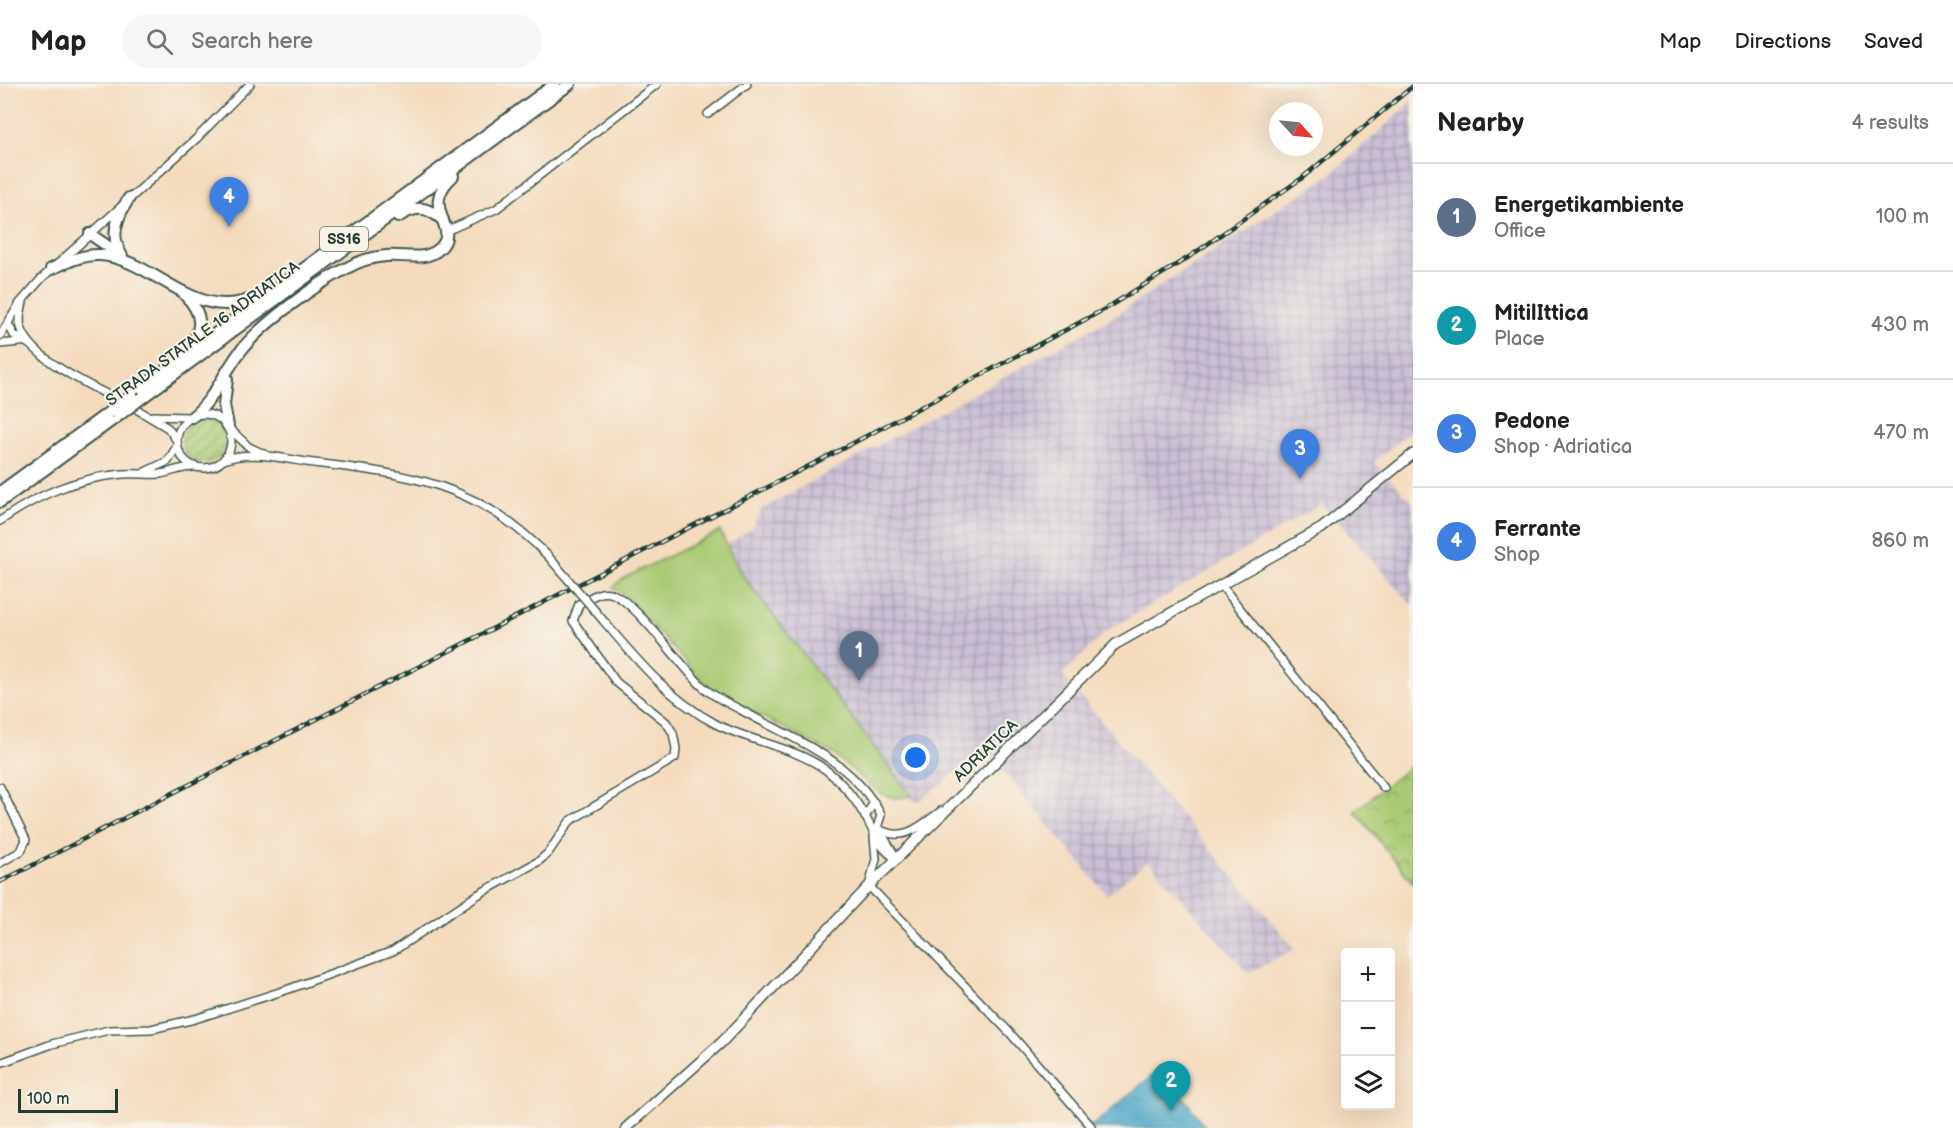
<!DOCTYPE html>
<meta charset="utf-8">
<style>
body{margin:0;font-family:"Balsamiq Sans",sans-serif;background:#f6f6f6;color:#202124}
.controls{position:absolute;right:18px;bottom:18px;display:grid;overflow:hidden;border-radius:6px;box-shadow:0 6px 24px #0002}
.controls button{width:54px;height:54px;display:grid;place-items:center;padding:0;border:0;border-bottom:2px solid #e0e0e0;background:#fff;color:#202124;font:30px sans-serif}
.compass{position:absolute;left:1269px;top:18px;width:54px;height:54px;border-radius:50%;background:#fff;box-shadow:0 6px 24px #0002;rotate:117deg}
.scale{position:absolute;left:18px;bottom:15px;width:100px;box-sizing:border-box;padding-left:6px;border:3px solid #1f3d34;border-top:0;font-size:16px;line-height:21px;white-space:nowrap;color:#1f3d34;-webkit-text-stroke:4px #f7f3e8;paint-order:stroke}
.you{position:absolute;left:916px;top:674px;width:21px;height:21px;margin:-15px;border:4px solid #fff;border-radius:50%;background:#1a73e8;box-shadow:0 0 0 9px #1a73e833}
.badge{display:grid;place-items:center;width:39px;height:39px;border-radius:50%;background:#ea580c;color:#fff;font-size:20px;font-weight:700}
.pin{position:absolute;translate:-50% -50px;filter:drop-shadow(0 2px 3px #0008)}
.pin::after{content:'';position:absolute;top:32px;width:21px;height:18px;background:inherit;clip-path:polygon(0 0,100% 0,50% 100%)}
.list{margin:0;padding:0;list-style:none}
h2{display:flex;justify-content:space-between;align-items:center;height:78px;margin:0;padding:0 24px;font-size:26px}
h2 small{font-size:20px;font-weight:400;color:#757577}
.list li{display:grid;grid-template-columns:39px 1fr auto;gap:18px;align-items:center;box-sizing:border-box;height:108px;padding:0 24px;border-top:2px solid #e0e0e0}
.list b{display:block;font-size:22px;white-space:nowrap}
.list p{margin:0;font-size:20px;white-space:nowrap;color:#757577}
.list em{font-size:20px;font-style:normal;color:#757577}
.icon{flex:none;width:33px;height:33px;fill:none;stroke:currentColor;stroke-width:2;stroke-linecap:round;stroke-linejoin:round}
.map{position:relative;flex:none;width:1413px;height:1044px;overflow:hidden}
header{display:flex;align-items:center;gap:36px;box-sizing:border-box;height:84px;padding:0 30px;background:#fff;border-bottom:2px solid #e0e0e0}
header strong{font-size:28px}
nav{display:flex;gap:33px;margin-inline-start:auto;font-size:21px}
.search{width:420px;height:54px;background:#f6f6f6;display:flex;align-items:center;gap:15px;box-sizing:border-box;padding:0 21px;border-radius:33px;color:#757577;font-size:22px}
main{display:flex}
aside{flex:1;background:#fff}
.map>svg:first-child{display:block}
.industrial{fill:url(#industrial-grid)}
.grass{fill:#aacb74;stroke:#648454;stroke-width:1.5}
.park{fill:url(#park-crowns);stroke:#648454;stroke-width:1.5}
.garden{fill:url(#garden-furrows);stroke:#648454;stroke-width:1.5}
.water{fill:url(#water-ripples);stroke:#34727e;stroke-width:1.5}
.lines{fill:none;stroke-linecap:round;stroke-linejoin:round}
.minor-casing{stroke:#3f5549;stroke-width:10}
.major-casing{stroke:#3f5549;stroke-width:12}
.highway-casing{stroke:#3f5549;stroke-width:14}
.minor{stroke:#fff;stroke-width:7}
.major{stroke:#fff;stroke-width:9}
.highway{stroke:#fff;stroke-width:10}
.rail-casing{stroke:#1f3d34;stroke-width:4.5}
.rail{stroke:#f7f3e8;stroke-width:2;stroke-dasharray:7;stroke-linecap:butt}
.minor-bridge-casing{stroke:#3f5549;stroke-width:10;stroke-linecap:butt}
.highway-bridge-casing{stroke:#3f5549;stroke-width:14;stroke-linecap:butt}
.minor-bridge{stroke:#fff;stroke-width:7}
.highway-bridge{stroke:#fff;stroke-width:10}
.labels{text-anchor:middle;dominant-baseline:central;stroke-width:4.5;stroke-linejoin:round;paint-order:stroke}
.shield{fill:#f7f3e8;stroke:#60746a;stroke-width:1.5}
.shield-label{font-size:15px;font-weight:bold;fill:#1f3d34}
.street-label{font-size:16px;fill:#1f3d34;stroke:#f7f3e8}
</style>
<header>
<strong>Map</strong>
<div class="search"><svg class="icon" aria-label="search" viewBox="0 0 24 24"><circle cx="10" cy="10" r="6"/><path d="M15 15l6 6"/></svg>Search here</div>
<nav><a>Map</a><a>Directions</a><a>Saved</a></nav>
</header>
<main>
<div class="map">
<svg width="1413" height="1044" viewBox="0 0 1413 1044">
<defs>
<pattern id="industrial-grid" width="8" height="8" patternUnits="userSpaceOnUse" patternTransform="scale(1.5)"><rect width="8" height="8" fill="#cbbfd5"/><path d="M0 4h8M4 0v8" fill="none" stroke="#a49cae"/></pattern>
<pattern id="park-crowns" width="20" height="18" patternUnits="userSpaceOnUse" patternTransform="scale(1.5)"><rect width="20" height="18" fill="#aacb74"/><path d="M2 6a3 3 0 1 1 6 0M12 15a3 3 0 1 1 6 0" fill="none" stroke="#8aa660"/></pattern>
<pattern id="garden-furrows" width="10" height="10" patternUnits="userSpaceOnUse" patternTransform="scale(1.5)"><rect width="10" height="10" fill="#aacb74"/><path d="M-1 1l2-2M0 10L10 0M9 11l2-2" fill="none" stroke="#8aa660"/></pattern>
<pattern id="water-ripples" width="26" height="14" patternUnits="userSpaceOnUse" patternTransform="scale(1.5)"><rect width="26" height="14" fill="#4aa6c8"/><path d="M2 4q2-2 4 0t4 0M15 11q2-2 4 0t4 0" fill="none" stroke="#3d88a3"/></pattern>
</defs>
<rect width="100%" height="100%" fill="#f7f3e8"/>
<filter id="ink" filterUnits="userSpaceOnUse"><feTurbulence type="fractalNoise" baseFrequency=".0167" numOctaves="2"/><feDisplacementMap in="SourceGraphic" scale="12" xChannelSelector="R" yChannelSelector="G"/><feConvolveMatrix kernelMatrix="1 2 1 2 8 2 1 2 1" color-interpolation-filters="sRGB"/></filter>
<filter id="wash" filterUnits="userSpaceOnUse"><feTurbulence type="fractalNoise" baseFrequency=".008" numOctaves="4" result="noise"/><feDisplacementMap in="SourceGraphic" scale="24" xChannelSelector="R" yChannelSelector="G"/><feGaussianBlur stdDeviation="1.35" result="paint"/><feColorMatrix in="noise" values="0 0 0 0 0 0 0 0 0 0 0 0 0 0 0 0 0 1.4 0 .05"/><feComposite in="paint" operator="in"/></filter>
<g filter="url(#wash)">
<rect width="100%" height="100%" fill="#f4dbbe"/>
<path class="industrial" d="M 1413,17 L 1413,345 L 1374,378 L 1413,419 L 1413,522 L 1322,420 L 1107,547 L 1062,591 L 1295,865 L 1248,889 L 1148,777 L 1107,811 L 983,663 L 946,697 L 916,719 L 740,488 L 728,460 L 751,445 L 762,425 L 1110,235 L 1330,91 Z"/>
<path class="grass" d="M 720,447 L 740,488 L 912,712 L 895,714 L 881,710 L 831,668 L 724,613 L 705,599 L 625,512 L 613,503 L 624,494 Z"/>
<path class="park" d="M 1413,680 L 1413,799 L 1355,727 Z"/>
<circle class="garden" cx="204" cy="357" r="22"/>
<path class="water" d="M 1162,983 L 1206,1044 L 1080,1044 L 1085,1040 L 1093,1041 Z"/>
</g>
<g filter="url(#ink)">
<g class="lines">
<g class="minor-casing">
<g id="minor">
<path d="M 708,30 L 747,0"/>
<path d="M 446,147 L 496,125 L 657,0"/>
<path d="M 23,218 C 21,227 18,237 22,246 C 34,276 89,301 116,315"/>
<path d="M 8,240 L 14,251 L 32,262"/>
<path d="M 0,252 L 20,219 L 42,194 L 196,55 L 250,0"/>
<path d="M 0,260 L 21,258"/>
<path d="M 138,326 L 168,344 L 177,357"/>
<circle cx="204" cy="357" r="27"/>
<path d="M 152,332 L 189,333"/>
<path d="M 229,344 L 249,363 L 266,371"/>
<path d="M 224,376 C 248,366 281,374 306,378 C 405,390 474,396 548,472"/>
<path d="M 145,388 L 168,377 L 177,362"/>
<path d="M 0,437 C 39,410 76,394 123,390 C 136,389 148,391 160,390 C 173,388 183,382 196,383"/>
<path d="M 1221,501 L 1384,704"/>
<path d="M 596,528 C 632,570 666,614 716,640 C 751,658 795,663 826,686 C 842,698 855,715 865,732 C 874,748 879,765 897,775"/>
<path d="M 0,703 L 26,756 L 21,767 L 0,779"/>
<path d="M 865,733 L 874,718"/>
<path d="M 877,744 C 902,760 921,742 941,727"/>
<path d="M 880,747 L 897,775"/>
<path d="M 874,753 L 876,775 L 869,802 L 1010,949 L 1091,1042"/>
<path d="M 0,979 L 52,960 L 109,946 L 151,945 L 195,935 L 289,905 L 393,867 L 479,810 L 539,777 L 548,769 L 570,737 L 675,674 L 676,665 L 673,649 L 666,638 L 616,598 L 573,537 L 579,520 C 590,514 601,505 613,510 C 638,521 680,581 702,602 C 713,613 728,619 741,626 C 794,656 851,674 881,731 L 877,744"/>
</g>
</g>
<g class="major-casing">
<path id="major" d="M 626,1044 L 722,958 L 869,802 L 1116,560 L 1322,444 L 1413,370"/>
</g>
<g class="highway-casing">
<g id="highway">
<path d="M 398,133 C 416,121 426,122 443,136"/>
<path d="M 90,150 L 119,170"/>
<path d="M 122,172 C 109,152 117,133 129,114"/>
<path d="M 51,185 C 67,178 83,170 100,171 C 156,175 200,246 261,210"/>
<path d="M 185,211 C 203,229 205,248 185,266"/>
<path d="M 227,295 L 224,321 L 228,342"/>
<path d="M 132,311 L 555,0"/>
<path d="M 143,313 L 570,0"/>
<path d="M 192,333 C 216,314 224,287 243,264 C 264,238 318,199 347,184 C 359,177 373,173 386,172 C 403,170 425,178 439,165 C 463,144 417,124 453,92"/>
<path d="M 0,408 L 108,329"/>
<path d="M 0,418 L 118,332"/>
</g>
</g>
<use href="#minor" class="minor"/>
<use href="#major" class="major"/>
<use href="#highway" class="highway"/>
<g class="rail-casing">
<path id="rail" d="M 0,798 L 840,366 L 1105,225 L 1189,173 L 1302,94 L 1413,2"/>
</g>
<use href="#rail" class="rail"/>
<g class="minor-bridge-casing">
<path id="minor-bridge" d="M 548,472 L 596,528"/>
</g>
<g class="highway-bridge-casing">
<g id="highway-bridge">
<path d="M 108,329 L 132,311"/>
<path d="M 118,332 L 143,313"/>
</g>
</g>
<use href="#minor-bridge" class="minor-bridge"/>
<use href="#highway-bridge" class="highway-bridge"/>
</g>
</g>
<g class="labels">
<rect class="shield" x="320" y="143" width="48" height="24" rx="4.5"/>
<g class="shield-label">
<text x="344" y="155">SS16</text>
</g>
<g class="street-label">
<text transform="translate(203 250) rotate(-36)">STRADA STATALE 16 ADRIATICA</text>
<text transform="translate(986 667) rotate(-44)">ADRIATICA</text>
</g>
</g>
</svg>
<div class="controls">
<button>+</button>
<button>−</button>
<button><svg class="icon" aria-label="layers" viewBox="0 0 24 24"><path d="M12 4l9 5-9 5-9-5zM3 14l9 5 9-5"/></svg></button>
</div>
<svg class="compass" viewBox="-18 -18 36 36"><path d="M0-13l5 13h-10z" fill="#e53935"/><path d="M0 13l5-13h-10z" fill="#757577"/></svg>
<div class="scale">100 m</div>
<div class="you"></div>
<div class="pin badge" style="left:859px;top:597px;background:#5c6f8a">1</div>
<div class="pin badge" style="left:1171px;top:1027px;background:#0f9aa8">2</div>
<div class="pin badge" style="left:1300px;top:395px;background:#3f7fe0">3</div>
<div class="pin badge" style="left:229px;top:143px;background:#3f7fe0">4</div>
</div>
<aside>
<h2>Nearby<small>4 results</small></h2>
<ul class="list">
<li><span class="badge" style="background:#5c6f8a">1</span><div><b>Energetikambiente</b><p>Office</p></div><em>100 m</em></li>
<li><span class="badge" style="background:#0f9aa8">2</span><div><b>MitilIttica</b><p>Place</p></div><em>430 m</em></li>
<li><span class="badge" style="background:#3f7fe0">3</span><div><b>Pedone</b><p>Shop · Adriatica</p></div><em>470 m</em></li>
<li><span class="badge" style="background:#3f7fe0">4</span><div><b>Ferrante</b><p>Shop</p></div><em>860 m</em></li>
</ul>
</aside>
</main>
